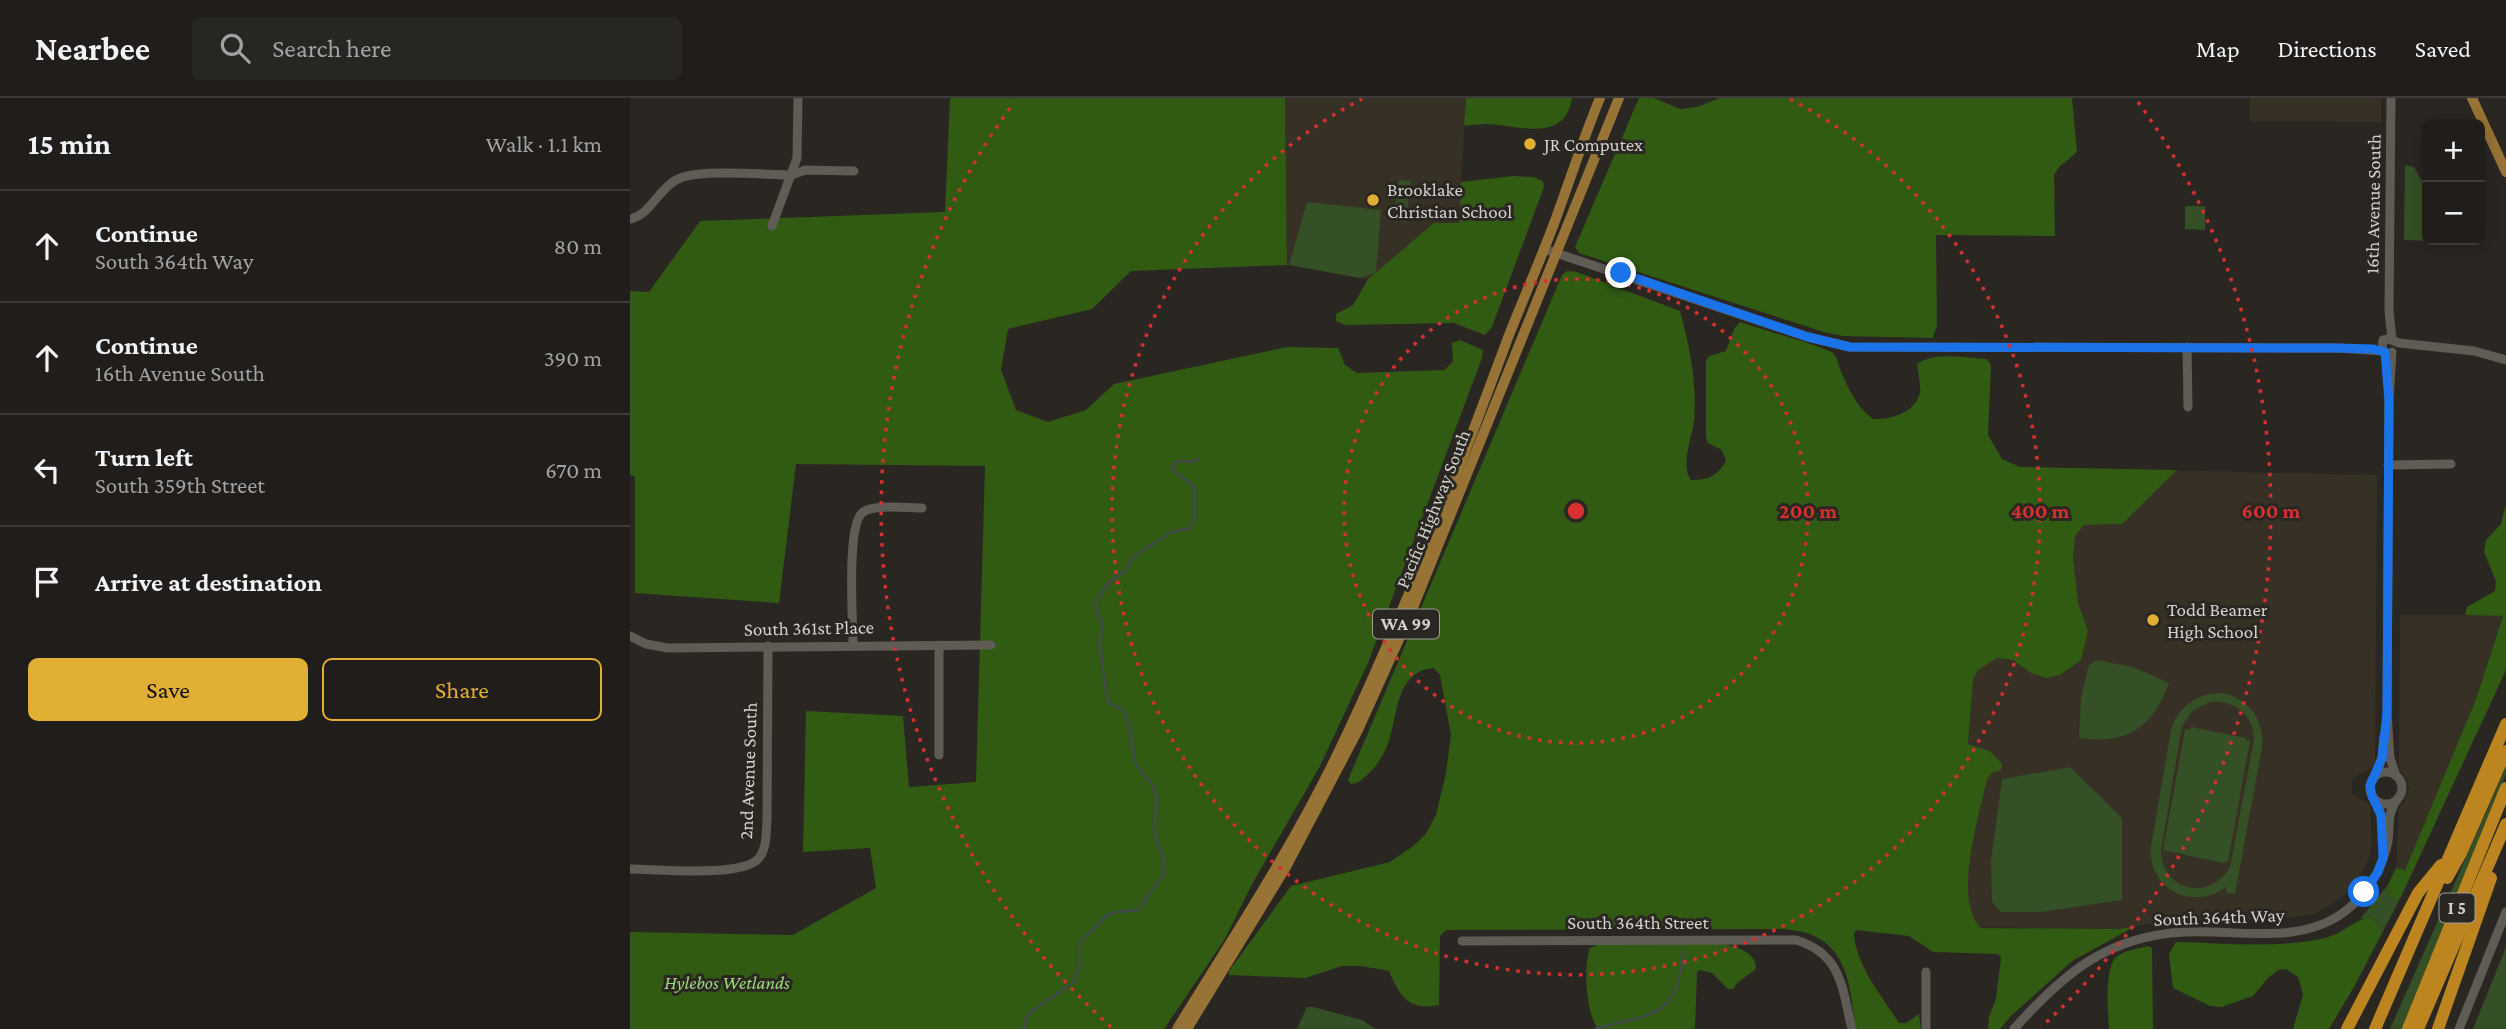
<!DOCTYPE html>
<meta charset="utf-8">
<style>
body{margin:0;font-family:"Crimson Pro",serif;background:#282623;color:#f1f3f6}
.controls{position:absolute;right:21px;top:21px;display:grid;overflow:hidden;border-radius:10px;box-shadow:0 4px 18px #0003}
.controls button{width:63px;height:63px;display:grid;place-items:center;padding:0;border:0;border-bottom:2px solid #3d3b39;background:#201d1a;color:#f1f3f6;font:35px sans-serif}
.stop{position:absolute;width:21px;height:21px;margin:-16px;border:5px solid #1a73e8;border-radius:50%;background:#fff}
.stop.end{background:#1a73e8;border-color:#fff;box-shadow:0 2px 7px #0008}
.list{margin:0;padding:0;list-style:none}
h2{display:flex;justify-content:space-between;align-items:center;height:91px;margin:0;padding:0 28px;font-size:30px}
h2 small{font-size:23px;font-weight:400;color:#a2a2a2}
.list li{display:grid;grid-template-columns:46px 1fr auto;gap:21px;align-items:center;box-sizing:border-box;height:112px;padding:0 28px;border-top:2px solid #3d3b39}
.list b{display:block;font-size:26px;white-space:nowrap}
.list p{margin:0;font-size:23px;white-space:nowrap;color:#a2a2a2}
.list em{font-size:23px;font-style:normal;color:#a2a2a2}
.actions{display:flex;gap:14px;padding:21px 28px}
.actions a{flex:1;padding:16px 0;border:2px solid #e1af34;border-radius:10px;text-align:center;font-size:24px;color:#e1af34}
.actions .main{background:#e1af34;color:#111}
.icon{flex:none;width:38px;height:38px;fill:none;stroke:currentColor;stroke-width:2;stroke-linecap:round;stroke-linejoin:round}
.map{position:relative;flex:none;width:1876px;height:931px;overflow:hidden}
header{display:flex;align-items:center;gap:42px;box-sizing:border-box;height:98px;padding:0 35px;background:#201d1a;border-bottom:2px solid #3d3b39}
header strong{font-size:33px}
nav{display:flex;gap:38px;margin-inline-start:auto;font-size:24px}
.search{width:490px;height:63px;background:#282623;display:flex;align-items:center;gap:18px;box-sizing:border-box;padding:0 24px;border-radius:10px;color:#a2a2a2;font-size:26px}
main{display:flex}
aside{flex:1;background:#201d1a}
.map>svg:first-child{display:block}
.built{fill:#373025}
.green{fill:#354f26;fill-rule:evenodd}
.forest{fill:#315a13}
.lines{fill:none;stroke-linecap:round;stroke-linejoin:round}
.stream{stroke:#424a4c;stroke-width:2.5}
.minor{stroke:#5f5b55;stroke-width:9}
.major{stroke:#977435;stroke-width:10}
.highway{stroke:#bd8520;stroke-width:12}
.route{stroke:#1a73e8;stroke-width:9}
.ring{fill:none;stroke:#d63030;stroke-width:3.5;stroke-dasharray:3.5 7}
.poi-dot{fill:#e1af34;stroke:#2a2722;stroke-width:2.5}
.labels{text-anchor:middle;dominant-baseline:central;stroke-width:6;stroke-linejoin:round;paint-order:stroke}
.shield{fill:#2a2722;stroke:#a09e9a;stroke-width:2}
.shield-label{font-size:18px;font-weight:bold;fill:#d3d1cd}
.poi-label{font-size:19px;fill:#d3d1cd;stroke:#2a2722;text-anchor:start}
.street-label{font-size:19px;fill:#d3d1cd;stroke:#2a2722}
.park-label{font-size:19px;font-style:italic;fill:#9cd97b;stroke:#2a2722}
.centre{fill:#d63030;stroke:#2a2722;stroke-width:3.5}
.ring-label{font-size:21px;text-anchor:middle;font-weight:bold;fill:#d63030;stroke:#2a2722;stroke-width:6;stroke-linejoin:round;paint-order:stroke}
</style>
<header>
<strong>Nearbee</strong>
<div class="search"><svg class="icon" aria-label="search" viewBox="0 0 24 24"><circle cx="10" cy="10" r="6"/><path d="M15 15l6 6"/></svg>Search here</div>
<nav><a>Map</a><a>Directions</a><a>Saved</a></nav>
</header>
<main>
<aside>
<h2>15 min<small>Walk · 1.1 km</small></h2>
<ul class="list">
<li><svg class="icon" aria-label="ahead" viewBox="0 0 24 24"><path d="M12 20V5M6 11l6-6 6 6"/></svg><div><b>Continue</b><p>South 364th Way</p></div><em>80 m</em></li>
<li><svg class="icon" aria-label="ahead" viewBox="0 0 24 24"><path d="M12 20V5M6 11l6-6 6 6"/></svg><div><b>Continue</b><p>16th Avenue South</p></div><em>390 m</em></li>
<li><svg class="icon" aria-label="left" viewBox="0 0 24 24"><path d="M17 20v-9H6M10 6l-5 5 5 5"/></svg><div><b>Turn left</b><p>South 359th Street</p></div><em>670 m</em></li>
<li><svg class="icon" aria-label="arrive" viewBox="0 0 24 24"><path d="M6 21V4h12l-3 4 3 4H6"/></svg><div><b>Arrive at destination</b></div></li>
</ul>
<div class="actions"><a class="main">Save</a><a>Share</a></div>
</aside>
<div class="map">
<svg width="1876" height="931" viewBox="0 0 1876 931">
<rect width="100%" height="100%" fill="#2a2722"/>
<g class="built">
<path d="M 655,0 L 836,0 L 829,125 L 804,125 L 738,181 L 657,167 Z"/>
<path d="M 1620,0 L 1751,0 L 1751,24 L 1620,23 Z"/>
<path d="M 1301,367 L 1747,377 L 1745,668 L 1722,681 L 1722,696 L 1740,707 L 1742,742 L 1739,761 L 1727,782 L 1714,798 L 1685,816 L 1651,821 L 1542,822 L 1490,831 L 1295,829 Z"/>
<path d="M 1770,517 L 1873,517 L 1846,601 L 1775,772 L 1766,770 L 1769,710 L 1776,701 L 1779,691 L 1776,679 L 1769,671 Z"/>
</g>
<g class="green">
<path d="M 1775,67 L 1784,69 L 1797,94 L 1797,142 L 1804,142 L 1803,143 L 1774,142 Z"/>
<path d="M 769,82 L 781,83 L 776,124 L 763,123 Z"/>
<path d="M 677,104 L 751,112 L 746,175 L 730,180 L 659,167 Z"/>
<path d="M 1555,108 L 1575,108 L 1575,132 L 1555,131 Z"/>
<path d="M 1467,562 L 1503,569 L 1539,585 C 1523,629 1497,647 1449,640 L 1451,600 L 1459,567 Z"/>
<path d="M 1593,595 C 1619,601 1635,622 1632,650 L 1605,796 L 1596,795 L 1596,789 C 1562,814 1517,791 1521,748 L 1541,632 C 1548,608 1568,594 1593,595 ZM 1581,604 C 1605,602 1623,617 1624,641 L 1600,769 C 1580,804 1532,793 1531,753 L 1552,628 L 1563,612 Z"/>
<path d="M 1561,629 L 1616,640 L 1616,642 L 1620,643 L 1598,764 L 1593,765 L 1533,752 L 1555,631 L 1560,632 Z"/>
<path d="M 1440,669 L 1492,720 L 1492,802 L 1411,814 L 1371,814 L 1362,804 L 1361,763 L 1372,681 Z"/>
<path d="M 1876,669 L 1876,676 L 1772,931 L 1760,931 Z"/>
<path d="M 1758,787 L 1757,794 L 1765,803 L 1770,801 L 1751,837 L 1751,830 L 1740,819 L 1730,821 Z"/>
<path d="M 1876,849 L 1876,931 L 1843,931 Z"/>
<path d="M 677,909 L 683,909 L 732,922 L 746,931 L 667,931 Z"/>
</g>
<g class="forest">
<path d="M 320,0 L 655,0 L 657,167 L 501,173 L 462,211 L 378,231 L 371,272 L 386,312 L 418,324 L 456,312 L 484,286 L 657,249 L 708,250 L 715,267 L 727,275 L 814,272 L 823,264 L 822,245 L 830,242 L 853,252 L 852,260 L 738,565 L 690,668 L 621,788 L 595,841 L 534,931 L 0,931 L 0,834 L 163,837 L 246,790 L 240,750 L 173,754 L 176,613 L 273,618 L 279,689 L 346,684 L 355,368 L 166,366 L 149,505 L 5,495 L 5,378 L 0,377 L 0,193 L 19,194 L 70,123 L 315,114 Z"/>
<path d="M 836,0 L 942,0 C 935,46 888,27 857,26 C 849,26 842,27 834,28 Z"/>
<path d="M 1009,0 L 1024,0 L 1050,11 L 1067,9 L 1090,0 L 1442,0 L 1447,54 L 1429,69 L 1424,77 L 1425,138 L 1306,137 L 1307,227 L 1303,240 L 1213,238 L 1194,234 L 949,155 L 945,149 Z"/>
<path d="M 884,78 L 903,79 L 913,83 L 914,89 L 862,229 L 855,237 L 824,225 L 715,227 L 706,223 L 706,216 L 723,207 L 738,181 L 804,125 L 829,125 L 831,84 Z"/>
<path d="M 937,173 L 947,174 L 1050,213 C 1060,250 1067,284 1064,323 C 1062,340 1050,367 1061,382 C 1079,382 1087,378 1096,363 L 1092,352 L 1078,345 L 1076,339 L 1076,263 L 1079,258 L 1096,253 L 1104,231 L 1110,224 C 1123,229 1200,250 1204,256 C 1208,261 1209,270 1212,276 C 1219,292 1228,311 1243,321 C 1261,321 1284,316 1290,295 C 1291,287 1288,275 1287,266 C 1305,253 1336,260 1357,261 L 1361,267 L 1358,337 L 1372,361 L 1390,369 L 1547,372 L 1492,426 L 1454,427 L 1445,438 L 1443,460 L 1448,505 L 1458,533 L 1451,562 L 1430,577 L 1417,580 L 1401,575 L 1383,562 L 1367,560 L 1348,572 L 1343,581 L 1338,646 L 1360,653 L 1372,666 L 1371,672 L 1363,674 L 1357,681 C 1350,714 1322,804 1351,830 L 1490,831 L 1506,828 L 1442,863 L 1381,918 L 1370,931 L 1358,931 L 1359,919 L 1366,901 L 1371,860 L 1368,856 L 1303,854 L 1279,838 L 1226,832 L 1224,835 C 1226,868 1252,898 1269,925 L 1276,925 L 1289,916 L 1291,931 L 1226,931 C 1220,894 1220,852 1180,836 C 1171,833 1161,832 1152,831 L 816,832 L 810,838 L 809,907 C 778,913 770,898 759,873 L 731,868 L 712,868 L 675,880 L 599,877 L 599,873 L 661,788 L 760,764 L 782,749 L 795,737 L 806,717 L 816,675 L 821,637 L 810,577 L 804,570 C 766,573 768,616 759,643 C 755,654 748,667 739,675 C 733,681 729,685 721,686 L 718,682 L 932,177 Z"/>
<path d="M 1876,406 L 1876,572 L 1770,801 L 1765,803 L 1757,794 L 1758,787 L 1766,770 L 1775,772 L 1846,601 L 1873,518 L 1835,517 L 1837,509 L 1865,493 L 1866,483 L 1854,454 L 1856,442 L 1871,426 Z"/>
<path d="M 1740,819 L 1751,830 L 1751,837 L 1724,889 L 1699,931 L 1663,931 L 1673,897 L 1668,879 L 1656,871 L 1648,872 L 1638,880 L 1623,898 L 1591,909 L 1580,908 L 1543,890 L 1539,856 L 1546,844 C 1595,845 1647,851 1695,840 C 1712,836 1724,822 1740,819 Z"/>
<path d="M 1079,844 C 1095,846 1127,850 1126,871 L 1107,885 L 1103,891 L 1098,891 L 1082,875 L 1069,872 L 1067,875 L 1065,931 L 968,931 C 956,913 953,870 960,850 L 969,846 Z"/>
<path d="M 1518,848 L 1522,850 L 1523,931 L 1479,931 C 1478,915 1474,871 1486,859 C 1494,852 1508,851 1518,848 Z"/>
</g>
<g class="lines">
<g class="stream">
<path d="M 394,931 L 396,919 L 399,915 L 444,884 L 450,866 L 449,845 L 476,818 L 485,814 L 508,812 L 534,776 L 534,762 L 524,735 L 527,700 L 522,686 L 506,667 L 497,620 L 493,612 L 478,604 L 469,544 L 473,527 L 466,512 L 466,504 L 478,485 L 495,473 L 504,458 L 541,434 L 561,430 L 564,422 L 564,389 L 543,372 L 543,366 L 547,363 L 561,364 L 569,361"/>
<path d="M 965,931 C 1020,915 1049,922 1053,853"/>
</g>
<g class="minor">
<path d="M 1761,0 L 1759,212 L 1762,242"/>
<path d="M 0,121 C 20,117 28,92 46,82 C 68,70 134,77 162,77 L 175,72 L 224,73"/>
<path d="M 142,128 L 167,60 L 168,0"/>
<path d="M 914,151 L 1178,239 L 1220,249 L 1708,250 L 1753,253"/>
<path d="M 1557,249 L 1558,309"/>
<path d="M 1762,254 L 1759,303 L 1757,615 L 1760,660 L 1766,678"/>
<path d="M 1756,255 L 1752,251 L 1753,242 L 1759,241 L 1769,245 L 1844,253 L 1876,262"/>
<path d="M 1758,367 L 1821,366"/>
<path d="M 0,538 L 16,546 L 38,550 L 361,547"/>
<path d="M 223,547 C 223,523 216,426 233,414 C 244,406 277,410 292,410"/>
<path d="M 309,547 L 309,657"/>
<circle cx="1756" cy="690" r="16"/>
<path d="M 1746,677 L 1752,660 L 1754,638"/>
<path d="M 1746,703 L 1751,717 L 1753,740"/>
<path d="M 0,771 C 26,771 114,780 129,760 C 137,750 136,735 137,723 L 138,548"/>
<path d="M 832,843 L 1166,842 C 1212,856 1212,890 1222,931"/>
<path d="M 1296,874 L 1296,931"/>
<path d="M 1384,931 C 1433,876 1477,838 1554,834 C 1606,831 1669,848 1714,814 C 1737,797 1753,770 1758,743 C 1760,728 1757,714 1767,702"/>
<path d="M 1829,931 L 1876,814"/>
</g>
<g class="major">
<path d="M 1842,0 L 1876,74"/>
<path d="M 547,931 C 603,840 663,749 709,653 C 774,517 827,377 879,237 C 896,194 915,152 930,109 C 943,73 955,36 970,0"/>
<path d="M 557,931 L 656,769 L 728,632 L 780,517 L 989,0"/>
</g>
<g class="highway">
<path d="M 1817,780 L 1831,755 L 1876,653"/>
<path d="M 1717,931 L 1788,795 L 1811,767"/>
<path d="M 1745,931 L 1876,626"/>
<path d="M 1778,931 L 1876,690"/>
<path d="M 1788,931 L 1876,726"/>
<path d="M 1808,931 L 1861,780"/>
</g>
</g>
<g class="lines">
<path class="route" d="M 991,175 L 1178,239 L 1220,249 L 1707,250 L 1743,251 L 1755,254 L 1759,303 L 1757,615 L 1752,660 L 1740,688 L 1742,698 L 1751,717 L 1753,760 L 1748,774 L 1734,794"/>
</g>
<g class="ring">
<circle cx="946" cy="413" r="232"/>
<path d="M1160 1A464 464 0 1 1 732 1"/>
<path d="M481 929A695 695 0 0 1 384 4M1508 4A695 695 0 0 1 1411 929"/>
</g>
<g class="poi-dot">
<circle cx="900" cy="46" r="7"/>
<circle cx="743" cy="102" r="7"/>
<circle cx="1523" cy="522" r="7"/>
</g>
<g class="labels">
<g class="shield">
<rect x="743" y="511.5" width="66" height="29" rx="5"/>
<rect x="1809.5" y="795.5" width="35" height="29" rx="5"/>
</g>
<g class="shield-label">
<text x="776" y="526">WA 99</text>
<text x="1827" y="810">I 5</text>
</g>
<g class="poi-label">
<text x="914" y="46">JR Computex</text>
<text x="757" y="91">Brooklake<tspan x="757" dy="22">Christian School</tspan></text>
<text x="1537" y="511">Todd Beamer<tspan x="1537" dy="22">High School</tspan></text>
</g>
<g class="street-label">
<text transform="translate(1743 106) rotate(-89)">16th Avenue South</text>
<text transform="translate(803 411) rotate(-68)">Pacific Highway South</text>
<text transform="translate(179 530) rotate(-1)">South 361st Place</text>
<text transform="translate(118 673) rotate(-88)">2nd Avenue South</text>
<text transform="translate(1589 819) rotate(-2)">South 364th Way</text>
<text x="1008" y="824">South 364th Street</text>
</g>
<g class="park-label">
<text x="97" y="884">Hylebos Wetlands</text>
</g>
</g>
<circle cx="946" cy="413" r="10" class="centre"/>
<g class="ring-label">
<text x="1178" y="420">200 m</text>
<text x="1410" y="420">400 m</text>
<text x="1641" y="420">600 m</text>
</g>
</svg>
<div class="controls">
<button>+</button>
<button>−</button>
</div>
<div class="stop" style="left:1734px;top:794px"></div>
<div class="stop end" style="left:991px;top:175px"></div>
</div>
</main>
